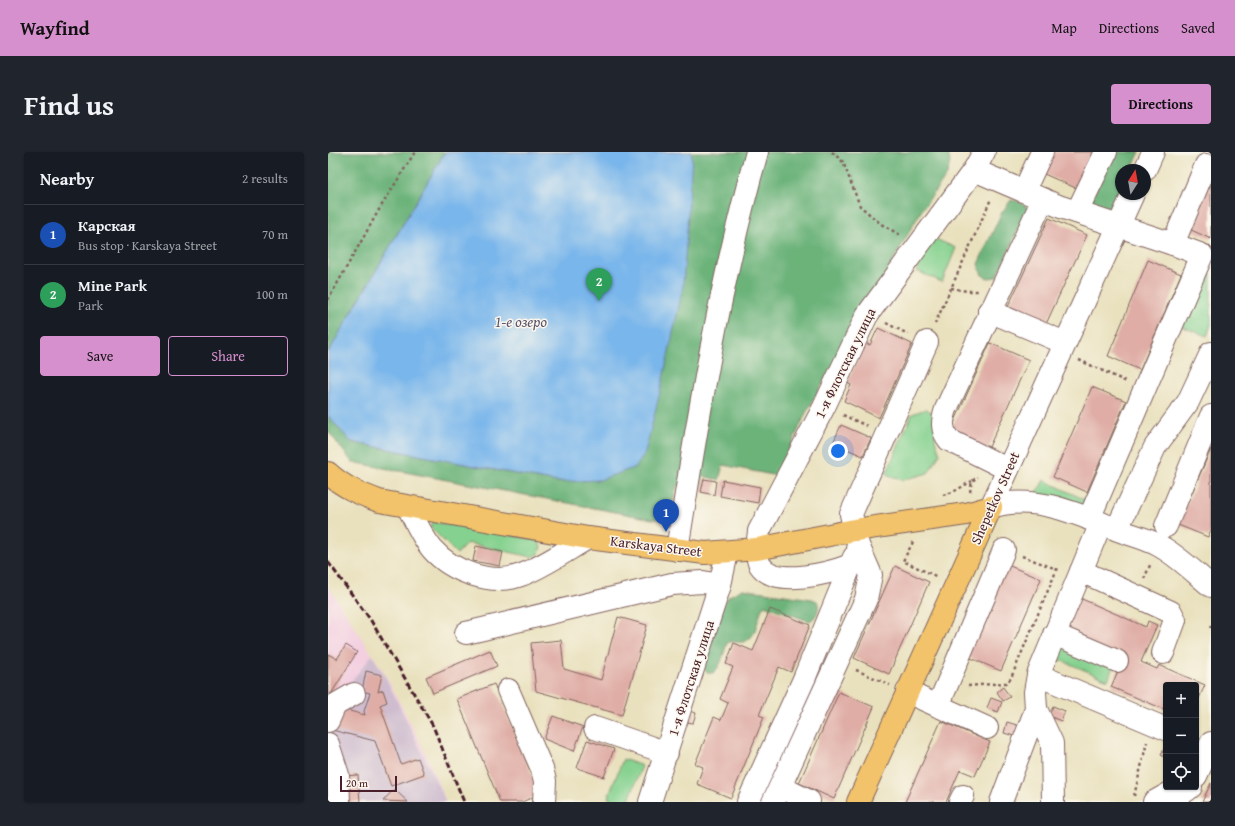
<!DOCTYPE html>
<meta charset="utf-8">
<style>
body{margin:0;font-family:"Gentium Book Plus",serif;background:#20242c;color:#f1f3f6}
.controls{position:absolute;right:12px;bottom:12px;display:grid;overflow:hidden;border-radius:4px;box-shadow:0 1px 3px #0004}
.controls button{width:36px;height:36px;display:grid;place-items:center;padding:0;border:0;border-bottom:1px solid #363941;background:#171b24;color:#f1f3f6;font:20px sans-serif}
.compass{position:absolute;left:787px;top:12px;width:36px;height:36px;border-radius:50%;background:#171b24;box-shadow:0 1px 3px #0004;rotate:11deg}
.scale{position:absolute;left:12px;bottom:10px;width:57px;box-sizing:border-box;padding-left:4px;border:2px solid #4a1f2b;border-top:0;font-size:11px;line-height:14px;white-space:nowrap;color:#4a1f2b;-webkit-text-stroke:3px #fbf7ec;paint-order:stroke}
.you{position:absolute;left:510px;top:299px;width:14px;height:14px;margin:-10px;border:3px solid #fff;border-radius:50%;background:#1a73e8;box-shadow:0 0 0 6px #1a73e833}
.badge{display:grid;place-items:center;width:26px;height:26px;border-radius:50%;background:#d690ce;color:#fff;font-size:13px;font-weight:700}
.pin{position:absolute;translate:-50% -33px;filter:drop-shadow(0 1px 2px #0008)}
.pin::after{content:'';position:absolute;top:21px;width:14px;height:12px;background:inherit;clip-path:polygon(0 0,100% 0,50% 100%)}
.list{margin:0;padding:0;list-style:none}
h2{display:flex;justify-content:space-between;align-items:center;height:52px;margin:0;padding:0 16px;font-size:17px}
h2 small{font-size:13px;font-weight:400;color:#9ea1a6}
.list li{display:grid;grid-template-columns:26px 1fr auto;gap:12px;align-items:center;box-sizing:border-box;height:60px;padding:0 16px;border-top:1px solid #363941}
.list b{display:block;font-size:15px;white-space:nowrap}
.list p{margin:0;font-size:13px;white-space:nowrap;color:#9ea1a6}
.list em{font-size:13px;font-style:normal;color:#9ea1a6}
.actions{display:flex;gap:8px;padding:12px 16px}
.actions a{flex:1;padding:9px 0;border:1px solid #d690ce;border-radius:4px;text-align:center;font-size:14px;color:#d690ce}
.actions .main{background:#d690ce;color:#111}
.icon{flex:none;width:22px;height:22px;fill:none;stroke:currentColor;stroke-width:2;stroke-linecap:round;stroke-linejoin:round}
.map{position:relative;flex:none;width:883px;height:650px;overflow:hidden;border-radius:4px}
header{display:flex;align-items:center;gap:24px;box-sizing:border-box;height:56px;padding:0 20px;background:#d690ce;color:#111}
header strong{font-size:19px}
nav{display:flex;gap:22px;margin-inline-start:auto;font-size:14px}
.intro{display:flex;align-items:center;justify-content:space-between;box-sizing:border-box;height:96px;padding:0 24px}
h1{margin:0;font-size:28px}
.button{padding:10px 18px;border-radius:4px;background:#d690ce;color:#111;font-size:14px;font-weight:700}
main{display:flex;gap:24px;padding:0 24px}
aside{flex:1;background:#171b24;border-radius:4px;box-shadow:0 1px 3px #0004}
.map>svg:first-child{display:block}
.built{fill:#f3cfe0}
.industrial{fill:#cfbdcf}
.green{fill:#85d18f;stroke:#68785d}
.forest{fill:#6cb37a;stroke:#5b6952}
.water{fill:#79b6eb;stroke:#626a8b}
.building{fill:#dfada6}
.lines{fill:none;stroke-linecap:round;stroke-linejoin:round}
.minor-casing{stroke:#82635e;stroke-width:24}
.major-casing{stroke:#82635e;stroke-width:24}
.path{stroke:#82635e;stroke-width:2.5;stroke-dasharray:3 3;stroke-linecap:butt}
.minor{stroke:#fff;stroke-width:22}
.major{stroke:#f2c36a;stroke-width:22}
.rail{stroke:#4a1f2b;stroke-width:3;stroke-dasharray:6 3;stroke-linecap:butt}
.labels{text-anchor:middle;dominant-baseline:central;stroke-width:3;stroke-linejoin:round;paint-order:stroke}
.street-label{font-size:14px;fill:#4a1f2b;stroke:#fbf7ec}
.water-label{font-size:15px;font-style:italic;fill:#5a546e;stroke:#fbf7ec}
</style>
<header>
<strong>Wayfind</strong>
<nav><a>Map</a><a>Directions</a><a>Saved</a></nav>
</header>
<div class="intro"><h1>Find us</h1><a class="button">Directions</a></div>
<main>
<aside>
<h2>Nearby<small>2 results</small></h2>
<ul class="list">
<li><span class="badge" style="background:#1a4fb4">1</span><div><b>Карская</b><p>Bus stop · Karskaya Street</p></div><em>70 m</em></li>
<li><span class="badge" style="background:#2e9e5b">2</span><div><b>Mine Park</b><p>Park</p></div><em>100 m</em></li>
</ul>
<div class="actions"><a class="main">Save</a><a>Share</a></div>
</aside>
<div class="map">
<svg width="883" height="650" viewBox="0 0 883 650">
<rect width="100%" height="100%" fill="#fbf7ec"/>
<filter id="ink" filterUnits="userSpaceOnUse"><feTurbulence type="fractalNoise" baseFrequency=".025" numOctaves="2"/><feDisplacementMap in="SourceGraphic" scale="8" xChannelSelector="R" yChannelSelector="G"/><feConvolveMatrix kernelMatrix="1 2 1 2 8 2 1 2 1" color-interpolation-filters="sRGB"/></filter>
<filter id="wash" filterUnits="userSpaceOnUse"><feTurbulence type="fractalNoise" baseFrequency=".012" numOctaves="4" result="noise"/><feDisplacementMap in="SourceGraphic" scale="16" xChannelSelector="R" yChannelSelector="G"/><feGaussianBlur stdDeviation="0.9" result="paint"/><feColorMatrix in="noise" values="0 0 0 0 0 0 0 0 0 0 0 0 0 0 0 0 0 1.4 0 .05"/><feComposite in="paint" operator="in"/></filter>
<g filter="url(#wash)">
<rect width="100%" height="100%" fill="#e9e1be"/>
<path class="built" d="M 0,434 L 57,522 L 98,602 L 118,650 L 0,650 Z"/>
<path class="industrial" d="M 44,503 L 56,522 L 118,650 L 0,650 L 0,559 Z"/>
<g class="green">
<path d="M 603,85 L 628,96 L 614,130 L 589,119 Z"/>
<path d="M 874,119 L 883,122 L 883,173 L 879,184 L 852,174 Z"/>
<path d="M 598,257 L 607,262 L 607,287 L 612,302 L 600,321 L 575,328 L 558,322 L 584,262 Z"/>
<path d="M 716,328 L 757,348 L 752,356 L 706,346 Z"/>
<path d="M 105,370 L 204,387 L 211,390 L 213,395 L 211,401 L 204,405 L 139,391 L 129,402 L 102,375 Z"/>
<path d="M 730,488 L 786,512 L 780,528 L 723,504 Z"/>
<path d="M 295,607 L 314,614 L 300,650 L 290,650 L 280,646 Z"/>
</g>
<g class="forest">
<path d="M 0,0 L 117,0 L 0,201 Z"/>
<path d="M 363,0 L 620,0 L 622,10 L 619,23 L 595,56 L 478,261 L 449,324 L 395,313 L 391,328 L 375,324 L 372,337 L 349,333 C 346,346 345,357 336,367 L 324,367 L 24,310 L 0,279 L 0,264 L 23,290 L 229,330 L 272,328 L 364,5 Z"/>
<path d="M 784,0 L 812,0 L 803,18 L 793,18 L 793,38 L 785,54 L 772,56 L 765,53 L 764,47 Z"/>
<path d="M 683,48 L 692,50 L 700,56 L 669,125 L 660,126 L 654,123 L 650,112 L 673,62 Z"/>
<path d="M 415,437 L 484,447 L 489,449 C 493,456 488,467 481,469 L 436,453 C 429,463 430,484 418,489 C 412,492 406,488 399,491 L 393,510 L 389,517 L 385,521 L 379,521 L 376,516 L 395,453 L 401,444 Z"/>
</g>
<path class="water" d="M 117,0 L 363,0 L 364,5 L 355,135 L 333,236 L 317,301 L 308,315 L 272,328 L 229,330 L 23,290 L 0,264 L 0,201 Z"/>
<g id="blocks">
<g class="building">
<path d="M 721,0 L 767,0 L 750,37 L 716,22 Z"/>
<path d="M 883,25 L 883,87 L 861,77 Z"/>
<path d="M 721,66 L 759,83 L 718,172 L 680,155 Z"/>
<path d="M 820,108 L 853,122 L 812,218 L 780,204 Z"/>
<path d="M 550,176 L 584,192 L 551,266 L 516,249 L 523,233 L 519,231 L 537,191 L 542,193 Z"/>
<path d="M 662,191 L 701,208 L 660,297 L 622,280 Z"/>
<path d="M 764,235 L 798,249 L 759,340 L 725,325 Z"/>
<path d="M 513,273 L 543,286 L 535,304 L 505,291 Z"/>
<path d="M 883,297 L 883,378 L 880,385 L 850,373 Z"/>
<path d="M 376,327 L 388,329 L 386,343 L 373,340 Z"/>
<path d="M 395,328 L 432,335 L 430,351 L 392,344 Z"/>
<path d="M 148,394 L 175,400 L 172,414 L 145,409 Z"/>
<path d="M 677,412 L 713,427 L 673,519 L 638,504 Z"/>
<path d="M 567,414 L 601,430 L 561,522 L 526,506 Z"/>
<path d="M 747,444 L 818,475 L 820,469 L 829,473 L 813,510 L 829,517 L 831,513 L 877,533 L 868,553 L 868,533 L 838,533 L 838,558 L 783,535 L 795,508 L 731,480 Z"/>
<path d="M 442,457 L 482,473 L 463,520 L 451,515 L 431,563 L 436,565 L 403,646 L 369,632 L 375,615 L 367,612 L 386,565 L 393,568 L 400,551 L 392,547 L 405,515 L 398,512 L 406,491 L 425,499 Z"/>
<path d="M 290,465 L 319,473 L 294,563 L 208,539 L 203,491 L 233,488 L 236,517 L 273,528 Z"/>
<path d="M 18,493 L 29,500 L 3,542 L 0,540 L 0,502 L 9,507 Z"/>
<path d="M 162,498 L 169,514 L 105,541 L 98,525 Z"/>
<path d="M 38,519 L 54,523 L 50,540 L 55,538 L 59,550 L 52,553 L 73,612 L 90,606 L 96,622 L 63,634 L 47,589 L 4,578 L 10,556 L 37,563 L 36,559 L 42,541 L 34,539 Z"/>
<path d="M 166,532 L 212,642 L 194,650 L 172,650 L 129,547 Z"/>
<path d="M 675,535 L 682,545 L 675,549 L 669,540 Z"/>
<path d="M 511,540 L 546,555 L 506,647 L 471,631 Z"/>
<path d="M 663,546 L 674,550 L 670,560 L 659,556 Z"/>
<path d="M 725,554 L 737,559 L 733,569 L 721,564 Z"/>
<path d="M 361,559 L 368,561 L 365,571 L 359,570 Z"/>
<path d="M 225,564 L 255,575 L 246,599 L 216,587 Z"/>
<path d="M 613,569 L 662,590 L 647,624 L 632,618 L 618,650 L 577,650 Z"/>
<path d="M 679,570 L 692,574 L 689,585 L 676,581 Z"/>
<path d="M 259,588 L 286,597 L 276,625 L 249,616 Z"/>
<path d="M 838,593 L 838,606 L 833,603 Z"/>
<path d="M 30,623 L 32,650 L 18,650 L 16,624 Z"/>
<path d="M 883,631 L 883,650 L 874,650 Z"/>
<path d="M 66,637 L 80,650 L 55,649 Z"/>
</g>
</g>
</g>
<g filter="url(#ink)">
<use href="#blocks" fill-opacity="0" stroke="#82635e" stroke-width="1"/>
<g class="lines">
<g class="minor-casing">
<g id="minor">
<path d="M 646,18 L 733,55 L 845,92 L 874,103 L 761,367"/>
<path d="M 817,18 L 825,0"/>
<path d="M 696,39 L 714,0"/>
<path d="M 749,60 L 778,0"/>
<path d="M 845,92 L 878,13"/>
<path d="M 661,159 L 737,191"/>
<path d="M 679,317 L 621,288 C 613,278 614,269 618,257 L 715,47"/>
<path d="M 80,355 C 87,368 94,385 104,397 C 124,420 164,434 193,423 C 215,415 239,398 260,386"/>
<path d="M 663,355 L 805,42"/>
<path d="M 663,355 C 705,341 750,362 790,378 C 803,383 817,386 830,393 C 849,403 866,420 883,434"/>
<path d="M 838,374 L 883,264"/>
<path d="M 789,377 L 827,295 L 860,250 L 883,201"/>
<path d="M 349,398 C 370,265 392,130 429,0"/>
<path d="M 523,413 C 502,421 447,436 432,413 C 427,404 430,389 431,379 L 496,255 L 539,163 L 646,18 L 656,0"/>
<path d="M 753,419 L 843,460 L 847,468 L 835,501"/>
<path d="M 138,481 L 344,432 L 375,430 L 392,433"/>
<path d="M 726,482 L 789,509"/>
<path d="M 710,523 L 838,577"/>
<path d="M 180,538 L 214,617 L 217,629 L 216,650"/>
<path d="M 579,540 L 659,576"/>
<path d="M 610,554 L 676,398"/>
<path d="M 708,557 L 724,591 L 725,650"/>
<path d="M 0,569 L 7,553 L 26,542"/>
<path d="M 267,576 L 339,601"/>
<path d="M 0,592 L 10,623 L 11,650"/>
<path d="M 868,624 L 883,591"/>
<path d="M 453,635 L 481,649"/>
<path d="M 322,650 L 392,433 L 399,401"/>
<path d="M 420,650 L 476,527 L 526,405"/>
<path d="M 445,650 L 538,447 L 543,423 L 530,393 L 523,362 L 599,190"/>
<path d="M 632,650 L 635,644"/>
<path d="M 673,650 L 708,557 L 707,540 L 710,523 L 773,371"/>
<path d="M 826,650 L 842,641 L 858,639 L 863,635"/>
</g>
</g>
<g class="major-casing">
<g id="major">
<path d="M 0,321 C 15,335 32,342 51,349 L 260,386 L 377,401 L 429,397 L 527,378 L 638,362 L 663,355"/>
<path d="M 530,650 L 663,355"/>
</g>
</g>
<g class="path">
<path d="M 504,0 L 515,10 L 532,54 L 553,72 L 574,84"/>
<path d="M 623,136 L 639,139 L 650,139"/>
<path d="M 0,148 L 52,56 L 87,0"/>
<path d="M 558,171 L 580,182"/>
<path d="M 607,172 L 663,47"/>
<path d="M 751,208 L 799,230"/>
<path d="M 515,263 L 539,274"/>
<path d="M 642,340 L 644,329 L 650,325"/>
<path d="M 615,343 L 625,340 L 644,329"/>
<path d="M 585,390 L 575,409 L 610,425"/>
<path d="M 694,404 L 731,418"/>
<path d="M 816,427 L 823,411"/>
<path d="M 882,476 L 883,474"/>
<path d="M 528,518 L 562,533"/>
<path d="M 640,534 L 675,531 L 679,531 L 683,526 L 729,417"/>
<path d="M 806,644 L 819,590"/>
</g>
<use href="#minor" class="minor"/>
<use href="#major" class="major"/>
<path class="rail" d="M 0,410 L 42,467 L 105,574 L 136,650"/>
</g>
</g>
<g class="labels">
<g class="street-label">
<text transform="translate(517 211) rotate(-64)">1-я Флотская улица</text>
<text transform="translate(667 346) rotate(-66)">Shepetkov Street</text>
<text transform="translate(328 394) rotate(7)">Karskaya Street</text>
<text transform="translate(363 526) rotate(-72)">1-я Флотская улица</text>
</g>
<g class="water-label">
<text x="193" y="169">1-е озеро</text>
</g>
</g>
</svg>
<div class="controls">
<button>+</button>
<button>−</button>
<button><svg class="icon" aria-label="locate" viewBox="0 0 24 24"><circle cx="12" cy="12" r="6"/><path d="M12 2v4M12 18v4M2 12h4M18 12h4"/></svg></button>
</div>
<svg class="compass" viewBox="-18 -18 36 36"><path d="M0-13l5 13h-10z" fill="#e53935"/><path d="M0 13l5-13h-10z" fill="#9ea1a6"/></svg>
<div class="scale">20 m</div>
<div class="you"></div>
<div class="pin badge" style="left:338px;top:380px;background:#1a4fb4">1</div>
<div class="pin badge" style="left:271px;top:149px;background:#2e9e5b">2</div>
</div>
</main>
